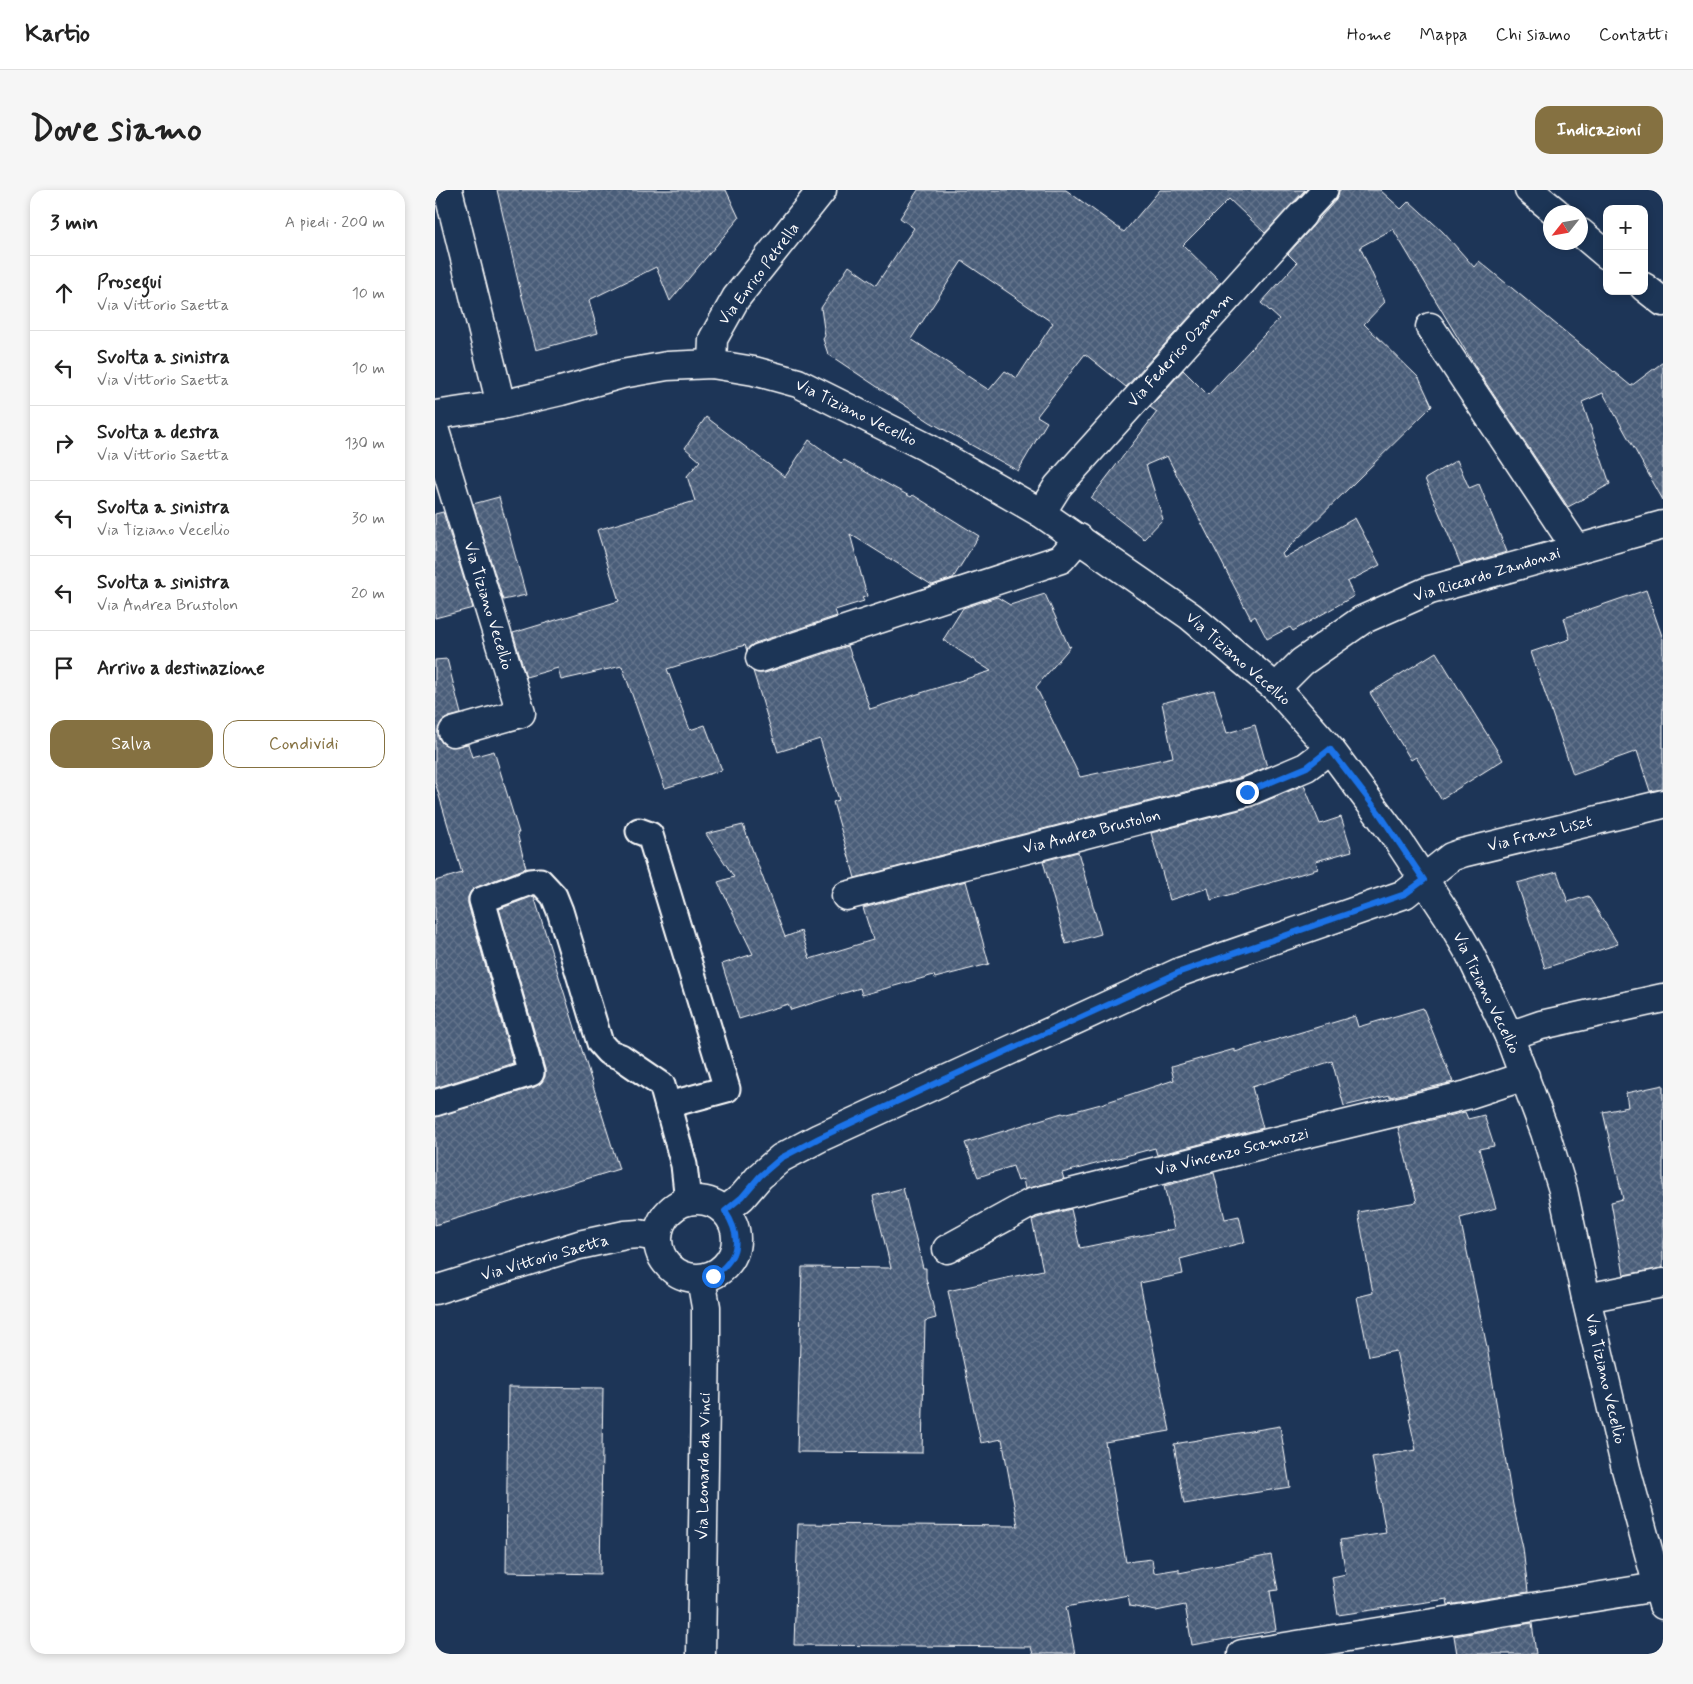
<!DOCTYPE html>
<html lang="it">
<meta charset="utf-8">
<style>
body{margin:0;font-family:Mynerve,sans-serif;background:#f6f6f6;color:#222}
.controls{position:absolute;right:15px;top:15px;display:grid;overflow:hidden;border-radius:10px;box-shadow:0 2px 8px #0003}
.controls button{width:45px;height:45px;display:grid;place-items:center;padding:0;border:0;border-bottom:1px solid #e0e0e0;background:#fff;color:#222;font:25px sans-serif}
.compass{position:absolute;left:1108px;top:15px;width:45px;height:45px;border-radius:50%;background:#fff;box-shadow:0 2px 8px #0003;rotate:239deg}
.stop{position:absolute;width:15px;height:15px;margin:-11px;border:4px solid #1a73e8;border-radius:50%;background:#fff}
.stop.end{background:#1a73e8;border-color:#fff;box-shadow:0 1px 5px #0008}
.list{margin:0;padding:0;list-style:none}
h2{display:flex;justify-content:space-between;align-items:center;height:65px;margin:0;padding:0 20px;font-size:21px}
h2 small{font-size:16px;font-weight:400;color:#767676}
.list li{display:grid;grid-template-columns:32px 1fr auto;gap:15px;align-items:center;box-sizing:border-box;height:75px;padding:0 20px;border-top:1px solid #e0e0e0}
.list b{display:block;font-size:19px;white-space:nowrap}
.list p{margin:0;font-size:16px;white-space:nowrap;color:#767676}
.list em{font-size:16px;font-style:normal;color:#767676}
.actions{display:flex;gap:10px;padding:15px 20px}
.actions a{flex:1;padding:11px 0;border:1px solid #857141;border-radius:15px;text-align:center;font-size:18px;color:#857141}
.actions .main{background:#857141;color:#fff}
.icon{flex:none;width:28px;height:28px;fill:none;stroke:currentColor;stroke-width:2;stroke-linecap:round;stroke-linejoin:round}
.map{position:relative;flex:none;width:1228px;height:1464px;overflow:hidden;border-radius:15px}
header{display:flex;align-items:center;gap:30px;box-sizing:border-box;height:70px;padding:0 25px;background:#fff;border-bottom:1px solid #e0e0e0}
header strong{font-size:24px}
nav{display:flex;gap:28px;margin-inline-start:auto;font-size:18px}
.intro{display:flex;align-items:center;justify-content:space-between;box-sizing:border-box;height:120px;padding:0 30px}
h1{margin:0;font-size:35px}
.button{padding:12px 22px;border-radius:15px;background:#857141;color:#fff;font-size:18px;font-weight:700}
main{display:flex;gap:30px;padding:0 30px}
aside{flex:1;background:#fff;border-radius:15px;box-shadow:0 2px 8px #0003}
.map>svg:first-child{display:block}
.building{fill:url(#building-cross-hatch);stroke:#fff;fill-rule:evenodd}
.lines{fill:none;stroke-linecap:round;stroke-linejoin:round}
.service-casing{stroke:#fff;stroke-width:29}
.minor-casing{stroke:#fff;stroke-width:31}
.tertiary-casing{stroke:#fff;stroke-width:31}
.service{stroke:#1d3557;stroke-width:25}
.minor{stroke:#1d3557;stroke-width:28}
.tertiary{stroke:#1d3557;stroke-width:28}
.route{stroke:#1a73e8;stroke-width:6}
.labels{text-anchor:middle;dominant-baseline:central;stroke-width:4;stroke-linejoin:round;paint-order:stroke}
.street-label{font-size:16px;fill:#fff;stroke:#1d3557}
</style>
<header>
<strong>Kartio</strong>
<nav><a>Home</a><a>Mappa</a><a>Chi siamo</a><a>Contatti</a></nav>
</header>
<div class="intro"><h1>Dove siamo</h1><a class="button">Indicazioni</a></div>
<main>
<aside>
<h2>3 min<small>A piedi · 200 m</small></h2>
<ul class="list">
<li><svg class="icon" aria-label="ahead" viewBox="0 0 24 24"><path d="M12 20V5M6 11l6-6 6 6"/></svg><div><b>Prosegui</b><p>Via Vittorio Saetta</p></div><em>10 m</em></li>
<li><svg class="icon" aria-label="left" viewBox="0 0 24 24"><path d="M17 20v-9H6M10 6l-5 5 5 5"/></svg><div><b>Svolta a sinistra</b><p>Via Vittorio Saetta</p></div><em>10 m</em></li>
<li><svg class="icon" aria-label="right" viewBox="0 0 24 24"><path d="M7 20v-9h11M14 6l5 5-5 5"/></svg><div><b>Svolta a destra</b><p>Via Vittorio Saetta</p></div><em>130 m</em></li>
<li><svg class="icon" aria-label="left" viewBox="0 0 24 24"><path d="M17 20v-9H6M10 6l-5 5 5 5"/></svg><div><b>Svolta a sinistra</b><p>Via Tiziano Vecellio</p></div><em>30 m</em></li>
<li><svg class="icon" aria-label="left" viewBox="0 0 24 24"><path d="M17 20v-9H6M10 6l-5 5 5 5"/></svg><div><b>Svolta a sinistra</b><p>Via Andrea Brustolon</p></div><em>20 m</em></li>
<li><svg class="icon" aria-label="arrive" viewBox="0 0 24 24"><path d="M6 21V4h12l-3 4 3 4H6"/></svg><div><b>Arrivo a destinazione</b></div></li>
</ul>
<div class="actions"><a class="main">Salva</a><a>Condividi</a></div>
</aside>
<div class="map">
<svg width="1228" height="1464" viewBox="0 0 1228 1464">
<defs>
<pattern id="building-cross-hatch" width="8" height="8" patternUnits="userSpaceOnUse" patternTransform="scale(1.25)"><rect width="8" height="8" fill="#4a5d79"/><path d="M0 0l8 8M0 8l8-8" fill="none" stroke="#65758d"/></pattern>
</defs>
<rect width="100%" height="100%" fill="#1d3557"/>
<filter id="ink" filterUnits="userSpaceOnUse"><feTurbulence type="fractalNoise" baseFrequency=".02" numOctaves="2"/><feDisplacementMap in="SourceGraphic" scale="10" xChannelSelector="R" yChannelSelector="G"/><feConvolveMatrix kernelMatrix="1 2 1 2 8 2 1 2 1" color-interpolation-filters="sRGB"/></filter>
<g filter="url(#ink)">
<g class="building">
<path d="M 62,0 L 291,0 L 304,28 L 235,111 L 221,77 L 154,110 L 163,143 L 101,160 L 84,95 Z"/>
<path d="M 483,0 L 631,0 L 689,42 L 725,0 L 870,0 L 830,43 L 794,9 L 748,55 L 786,92 L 691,197 L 650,164 L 602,226 L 612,232 L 583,281 L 495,232 L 393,164 L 388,149 L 390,146 L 386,118 L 414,76 L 441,95 L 479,38 L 465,28 ZM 527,71 L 618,133 L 582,188 L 570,181 L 554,200 L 476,149 Z"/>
<path d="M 904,0 L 945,0 L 966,19 L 974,11 L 1008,42 L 1039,77 L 1044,71 L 1196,196 L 1228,172 L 1228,310 L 1168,203 L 1147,212 L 1175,294 L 1133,317 L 1041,178 L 958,39 L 925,57 L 950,112 L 929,134 L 984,188 L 997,216 L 847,364 L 849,368 L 920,328 L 945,375 L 912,392 L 919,406 L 858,441 L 855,437 L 832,449 L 820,426 L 816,429 L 732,266 L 711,275 L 728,329 L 709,349 L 656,308 L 722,222 L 715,217 L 748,180 L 773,205 L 844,129 L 826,113 L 862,73 L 853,64 L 901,10 Z"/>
<path d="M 271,227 L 350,287 L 374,250 L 406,273 L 409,270 L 476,307 L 478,305 L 544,346 L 518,388 L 497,395 L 415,344 L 432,406 L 427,408 L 429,411 L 400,420 L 402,426 L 320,453 L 314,457 L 312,461 L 310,455 L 232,479 L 255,540 L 270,535 L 287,580 L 230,598 L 187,476 L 126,490 L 123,478 L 91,487 L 78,443 L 184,411 L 162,340 L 260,311 L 252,286 L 265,271 L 250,258 Z"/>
<path d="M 1022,270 L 1034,298 L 1044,294 L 1072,362 L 1026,375 L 990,289 Z"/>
<path d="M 64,307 L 91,405 L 68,410 L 38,314 Z"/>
<path d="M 8,322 L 38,418 L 0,428 L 0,324 Z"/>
<path d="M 1211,400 L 1228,449 L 1228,599 L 1215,601 L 1202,561 L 1138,584 L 1096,462 L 1135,449 L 1129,428 Z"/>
<path d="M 610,404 L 634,457 L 636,456 L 601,497 L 645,587 L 738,567 L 727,513 L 779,500 L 792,543 L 820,535 L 832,577 L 807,587 L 420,688 L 398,612 L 404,610 L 385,549 L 343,562 L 318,481 L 322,483 L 330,483 L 413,456 L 435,519 L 556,481 L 508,450 L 528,418 L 562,407 L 575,415 Z"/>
<path d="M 1001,462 L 1068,570 L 1006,609 L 981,567 L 976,570 L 935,503 Z"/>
<path d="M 12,469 L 26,524 L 14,527 L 7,531 L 3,539 L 3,547 L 7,553 L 15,557 L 33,554 L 37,567 L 59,561 L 84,643 L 82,643 L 91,678 L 42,697 L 36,701 L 33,707 L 33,714 L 78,873 L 0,898 L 0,691 L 27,683 L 0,592 L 0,470 Z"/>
<path d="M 869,595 L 885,634 L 906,627 L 917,661 L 881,671 L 883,679 L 776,710 L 773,698 L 735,710 L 716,643 L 816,617 Z"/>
<path d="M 308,635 L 350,747 L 366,741 L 375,769 L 438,750 L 428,718 L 531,691 L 554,774 L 500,788 L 499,785 L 427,805 L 425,798 L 356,820 L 353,814 L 304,829 L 287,774 L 318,764 L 283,692 L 299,687 L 271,644 Z"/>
<path d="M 643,662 L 666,744 L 631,754 L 608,671 Z"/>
<path d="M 1122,682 L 1133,712 L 1153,706 L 1183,754 L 1110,778 L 1082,693 Z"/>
<path d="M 99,706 L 184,979 L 0,1035 L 0,927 L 100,897 L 106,893 L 110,887 L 110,879 L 64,719 Z"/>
<path d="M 988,818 L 1018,892 L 955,907 L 955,905 L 909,916 L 897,871 L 817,897 L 828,938 L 722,965 L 720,958 L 627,983 L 629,989 L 590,999 L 588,989 L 583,991 L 578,976 L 543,987 L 530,953 L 627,923 L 629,924 L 666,914 L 739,890 L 736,877 L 800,859 L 800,862 L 920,826 L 923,837 Z"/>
<path d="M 1228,895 L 1228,1078 L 1189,1085 L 1176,1012 L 1188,1009 L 1168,922 L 1193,917 L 1191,903 Z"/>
<path d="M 1030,922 L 1033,929 L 1049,925 L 1059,956 L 1044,959 L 1061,1018 L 1025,1028 L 1052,1157 L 1078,1315 L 1088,1358 L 1093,1402 L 1013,1415 L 1012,1409 L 903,1425 L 897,1387 L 911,1384 L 905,1350 L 951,1343 L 937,1267 L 981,1260 L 974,1228 L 976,1228 L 961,1161 L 934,1166 L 922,1107 L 938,1103 L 923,1022 L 982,1012 L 963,938 Z"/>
<path d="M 779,983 L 790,1029 L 804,1026 L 810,1052 L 745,1069 L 748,1084 L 705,1093 L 735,1241 L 670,1252 L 691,1372 L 717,1369 L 719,1383 L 744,1379 L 744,1383 L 836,1365 L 843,1400 L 835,1401 L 841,1440 L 757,1455 L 750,1415 L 721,1421 L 695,1416 L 693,1405 L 631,1417 L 640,1464 L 598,1464 L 596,1457 L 359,1455 L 363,1334 L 583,1336 L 567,1249 L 546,1253 L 513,1101 L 608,1080 L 597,1030 L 602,1028 L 636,1019 L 645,1058 L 739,1039 L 729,996 Z"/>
<path d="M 468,998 L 488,1078 L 491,1078 L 491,1088 L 501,1128 L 490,1131 L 487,1263 L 362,1262 L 367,1077 L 456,1078 L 438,1006 Z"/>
<path d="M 73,1197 L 168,1198 L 165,1384 L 71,1382 Z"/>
<path d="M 845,1236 L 855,1297 L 749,1314 L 739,1254 Z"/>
<path d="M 1097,1433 L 1101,1464 L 1022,1464 L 1019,1446 Z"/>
</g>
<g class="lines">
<g class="service-casing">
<g id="service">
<path d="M 867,25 L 890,0"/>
<path d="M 204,641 L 215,645 L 292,899 L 233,915"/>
<path d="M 0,913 L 96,883 L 47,710 L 95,692 L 105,691 L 119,706 L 125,721 L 165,853 L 173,862 L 186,867 L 227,895 L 249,975 L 253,1011"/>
</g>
</g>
<g class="minor-casing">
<g id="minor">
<path d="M 13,0 L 66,215"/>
<path d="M 995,137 L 1141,358"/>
<path d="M 277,174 L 278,149 L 301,108 L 387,0"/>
<path d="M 0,225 L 66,215 L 126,201 L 187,184 L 232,176 L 277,174 L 319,181 L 363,193 L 491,257 L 606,323 L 755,426 L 841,498 L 895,559 L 962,649 L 1013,726 L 1035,764 L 1074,846 L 1110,942 L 1128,1000 L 1151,1108 L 1191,1279 L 1228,1415"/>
<path d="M 0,241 L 86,523 L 18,542"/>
<path d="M 606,323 L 623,296 L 867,25"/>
<path d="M 325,468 L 626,369 L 644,348"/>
<path d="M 841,498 L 867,472 L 927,430 L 995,400 L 1228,335"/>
<path d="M 411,706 L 812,602 L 871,577 L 895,559"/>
<path d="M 1074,846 L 1106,835 L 1228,808"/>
<circle cx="262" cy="1049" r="39"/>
<path d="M 290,1021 L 307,1007 L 325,986 L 346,968 L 384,948 L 745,782 L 970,704 L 1016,667 L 1027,663 L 1228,614"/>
<path d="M 512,1059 L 596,1013 L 833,953 L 1032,905 L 1090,886"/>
<path d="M 0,1100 L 144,1055 L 190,1045 L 204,1044 L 222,1047"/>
<path d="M 1151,1108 L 1228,1093"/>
<path d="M 266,1464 L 271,1149 L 271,1117 L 266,1089"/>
<path d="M 807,1464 L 1222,1397"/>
</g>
</g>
<g class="tertiary-casing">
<g id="tertiary">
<path d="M 1094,0 L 1121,22"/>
<path d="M 1146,43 L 1172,65"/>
<path d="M 1209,97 L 1228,112"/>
</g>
</g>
<use href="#service" class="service"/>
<use href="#minor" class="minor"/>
<use href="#tertiary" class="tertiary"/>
</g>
</g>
<g class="lines" filter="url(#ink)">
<path class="route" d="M 278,1086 C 305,1068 307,1047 290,1021 L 307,1007 L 325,986 L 346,968 L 384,948 L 506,891 L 745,782 L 970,704 L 989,690 L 944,623 L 895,559 L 872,577 L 812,602"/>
</g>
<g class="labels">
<g class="street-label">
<text transform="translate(324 84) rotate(-53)">Via Enrico Petrella</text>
<text transform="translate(745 160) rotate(-48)">Via Federico Ozanam</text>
<text transform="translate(421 223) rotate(26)">Via Tiziano Vecellio</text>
<text transform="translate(1052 385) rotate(-17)">Via Riccardo Zandonai</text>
<text transform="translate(53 416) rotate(73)">Via Tiziano Vecellio</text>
<text transform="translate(803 469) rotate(41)">Via Tiziano Vecellio</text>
<text transform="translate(657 642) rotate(-14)">Via Andrea Brustolon</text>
<text transform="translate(1105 644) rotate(-14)">Via Franz Liszt</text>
<text transform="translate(1051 803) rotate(64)">Via Tiziano Vecellio</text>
<text transform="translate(797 962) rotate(-14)">Via Vincenzo Scamozzi</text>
<text transform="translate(110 1068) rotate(-16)">Via Vittorio Saetta</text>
<text transform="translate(1170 1189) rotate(77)">Via Tiziano Vecellio</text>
<text transform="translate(269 1276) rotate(-89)">Via Leonardo da Vinci</text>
</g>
</g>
</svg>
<div class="controls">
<button>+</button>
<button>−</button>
</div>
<svg class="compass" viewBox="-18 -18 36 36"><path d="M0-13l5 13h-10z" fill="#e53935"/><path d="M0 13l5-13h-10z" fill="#767676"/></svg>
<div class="stop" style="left:278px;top:1086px"></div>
<div class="stop end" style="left:812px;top:602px"></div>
</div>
</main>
